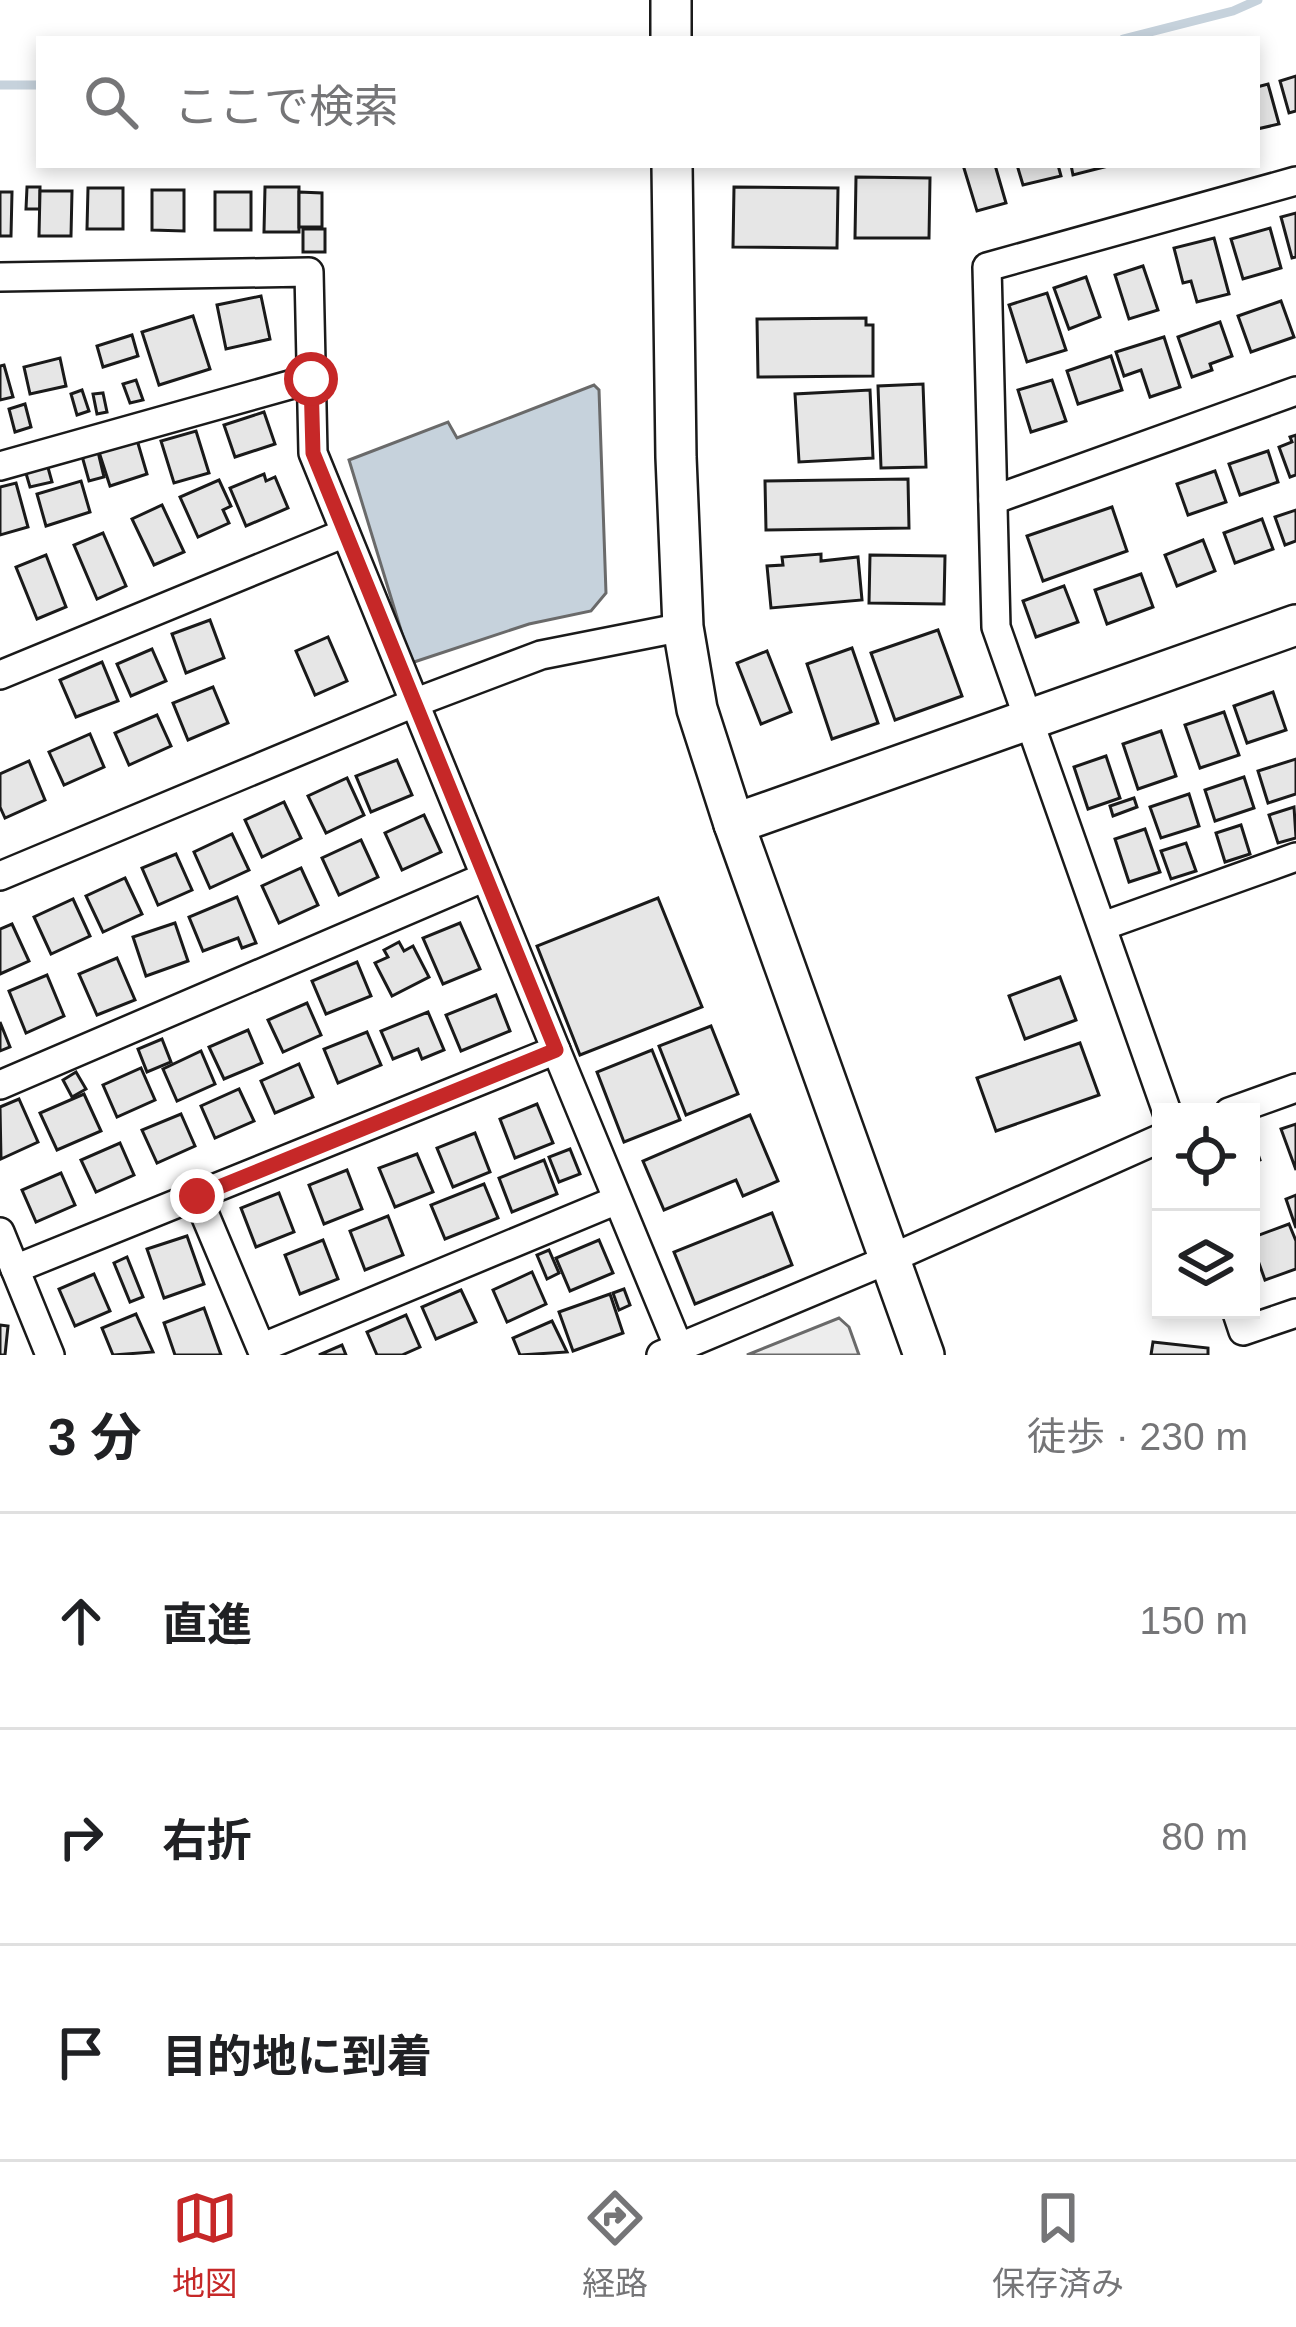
<!DOCTYPE html>
<html lang="ja">
<meta charset="utf-8">
<style>
body{margin:0;font-family:Arial,"Noto Sans JP",sans-serif;background:#f6f6f6;color:#202124}
.controls{position:absolute;right:36px;bottom:36px;display:grid;overflow:hidden;border-radius:0px;box-shadow:0 6px 18px #0003}
.controls button{width:108px;height:108px;display:grid;place-items:center;padding:0;border:0;border-bottom:3px solid #e0e0e0;background:#fff;color:#202124;font:60px sans-serif}
.stop{position:absolute;width:36px;height:36px;margin:-27px;border:9px solid #c62828;border-radius:50%;background:#fff}
.stop.end{background:#c62828;border-color:#fff;box-shadow:0 3px 12px #0008}
.list{margin:0;padding:0;list-style:none}
h2{display:flex;justify-content:space-between;align-items:center;height:156px;margin:0;padding:0 48px;font-size:51px}
h2 small{font-size:39px;font-weight:400;color:#757577}
.list li{display:grid;grid-template-columns:78px 1fr auto;gap:36px;align-items:center;box-sizing:border-box;height:216px;padding:0 48px;border-top:3px solid #e0e0e0}
.list b{display:block;font-size:45px;white-space:nowrap}
.list em{font-size:39px;font-style:normal;color:#757577}
.icon{flex:none;width:66px;height:66px;fill:none;stroke:currentColor;stroke-width:2;stroke-linecap:round;stroke-linejoin:round}
.map{position:relative;flex:none;width:1296px;height:1355px;overflow:hidden}
.search{position:absolute;background:#fff;box-shadow:0 6px 18px #0003;left:36px;right:36px;top:36px;height:132px;display:flex;align-items:center;gap:30px;box-sizing:border-box;padding:0 42px;border-radius:0px;color:#757577;font-size:45px}
.sheet{height:804px;background:#fff}
nav{display:flex;justify-content:space-around;align-items:center;box-sizing:border-box;height:168px;border-top:3px solid #e0e0e0;background:#fff;font-size:33px;color:#757577}
nav a{display:grid;justify-items:center;gap:6px}
nav .on{color:#c62828}
.map>svg:first-child{display:block}
.parking{fill:#ededed;stroke:#6a6a6a;stroke-width:3}
.water{fill:#c6d2dc;stroke:#6a6a6a;stroke-width:3}
.lines{fill:none;stroke-linecap:round;stroke-linejoin:round}
.stream{stroke:#c6d2dc;stroke-width:9}
.building{fill:#e6e6e6;stroke:#1a1a1a;stroke-width:3}
.street-casing{stroke:#1a1a1a;stroke-width:32}
.secondary-casing{stroke:#1a1a1a;stroke-width:44}
.street{stroke:#fff;stroke-width:27}
.secondary{stroke:#fff;stroke-width:39}
.route{stroke:#c62828;stroke-width:15}
</style>
<div class="map">
<svg width="1296" height="1355" viewBox="0 0 1296 1355">
<rect width="100%" height="100%" fill="#fff"/>
<path class="parking" d="M 839,1318 L 849,1327 L 859,1355 L 747,1355 Z"/>
<path class="water" d="M 594,385 L 599,390 L 606,593 L 591,611 L 529,624 L 411,663 L 349,460 L 448,422 L 457,438 Z"/>
<g class="lines">
<g class="stream">
<path d="M 1123,39 L 1233,11 L 1258,0"/>
<path d="M 0,85 L 39,85"/>
</g>
</g>
<g class="building">
<path d="M 1296,76 L 1296,111 L 1289,113 L 1280,81 Z"/>
<path d="M 1268,84 L 1279,124 L 1257,129 L 1257,87 Z"/>
<path d="M 963,165 L 995,165 L 1006,203 L 977,211 Z"/>
<path d="M 1017,165 L 1058,165 L 1061,176 L 1023,185 Z"/>
<path d="M 1071,165 L 1108,165 L 1108,166 L 1073,175 Z"/>
<path d="M 856,177 L 930,178 L 929,238 L 855,238 Z"/>
<path d="M 27,187 L 40,187 L 40,209 L 26,209 Z"/>
<path d="M 265,187 L 299,187 L 299,232 L 264,232 Z"/>
<path d="M 734,187 L 838,188 L 837,248 L 733,247 Z"/>
<path d="M 88,188 L 123,188 L 123,229 L 87,229 Z"/>
<path d="M 152,190 L 184,190 L 184,231 L 152,230 Z"/>
<path d="M 40,191 L 72,191 L 71,236 L 39,236 Z"/>
<path d="M 0,192 L 12,192 L 11,236 L 0,236 Z"/>
<rect x="215" y="192" width="36" height="38"/>
<path d="M 299,192 L 322,193 L 322,227 L 299,227 Z"/>
<path d="M 1296,213 L 1296,257 L 1292,258 L 1281,217 Z"/>
<path d="M 1270,228 L 1281,268 L 1243,279 L 1231,239 Z"/>
<rect x="303" y="229" width="22" height="23"/>
<path d="M 1214,238 L 1229,294 L 1197,302 L 1191,281 L 1183,283 L 1174,248 Z"/>
<path d="M 1143,266 L 1158,310 L 1129,319 L 1115,275 Z"/>
<path d="M 1086,277 L 1100,317 L 1069,329 L 1054,288 Z"/>
<path d="M 1047,293 L 1066,350 L 1027,362 L 1009,305 Z"/>
<path d="M 261,296 L 270,339 L 226,349 L 217,305 Z"/>
<path d="M 1281,301 L 1294,337 L 1251,352 L 1238,316 Z"/>
<path d="M 193,316 L 210,369 L 159,385 L 142,332 Z"/>
<path d="M 866,318 L 866,325 L 873,325 L 873,376 L 758,377 L 757,319 Z"/>
<path d="M 1220,322 L 1232,356 L 1210,364 L 1212,370 L 1192,377 L 1178,337 Z"/>
<path d="M 132,335 L 138,356 L 103,367 L 97,346 Z"/>
<path d="M 1164,337 L 1180,387 L 1150,397 L 1141,370 L 1124,376 L 1116,352 Z"/>
<path d="M 1111,356 L 1122,390 L 1078,404 L 1067,371 Z"/>
<path d="M 60,358 L 66,386 L 30,394 L 24,367 Z"/>
<path d="M 4,365 L 13,397 L 0,400 L 0,366 Z"/>
<path d="M 136,380 L 143,400 L 130,403 L 123,384 Z"/>
<path d="M 1052,380 L 1066,421 L 1031,432 L 1018,390 Z"/>
<path d="M 923,384 L 926,467 L 881,468 L 878,386 Z"/>
<path d="M 82,390 L 89,411 L 77,415 L 71,394 Z"/>
<path d="M 870,390 L 873,458 L 799,462 L 795,394 Z"/>
<path d="M 103,393 L 107,412 L 97,414 L 93,394 Z"/>
<path d="M 25,404 L 31,427 L 15,432 L 9,409 Z"/>
<path d="M 264,412 L 275,444 L 235,457 L 224,425 Z"/>
<path d="M 196,431 L 209,473 L 174,483 L 161,441 Z"/>
<path d="M 1296,435 L 1296,475 L 1290,477 L 1279,447 L 1292,442 L 1290,437 Z"/>
<path d="M 137,440 L 147,474 L 110,486 L 99,452 Z"/>
<path d="M 1268,451 L 1278,482 L 1240,495 L 1229,464 Z"/>
<path d="M 98,452 L 104,477 L 89,481 L 82,456 Z"/>
<path d="M 47,464 L 52,482 L 30,487 L 25,470 Z"/>
<path d="M 1215,471 L 1226,502 L 1188,515 L 1177,484 Z"/>
<path d="M 264,474 L 266,481 L 275,477 L 288,508 L 246,526 L 230,488 Z"/>
<path d="M 908,479 L 909,528 L 766,530 L 765,481 Z"/>
<path d="M 219,480 L 231,506 L 223,510 L 229,523 L 198,537 L 180,497 Z"/>
<path d="M 81,481 L 90,512 L 46,526 L 37,494 Z"/>
<path d="M 16,483 L 28,527 L 0,535 L 0,487 Z"/>
<path d="M 162,505 L 184,552 L 154,565 L 132,519 Z"/>
<path d="M 1112,507 L 1127,551 L 1043,581 L 1027,536 Z"/>
<path d="M 1296,510 L 1296,541 L 1285,545 L 1275,517 Z"/>
<path d="M 1262,519 L 1273,549 L 1235,563 L 1224,533 Z"/>
<path d="M 103,533 L 126,586 L 97,599 L 74,545 Z"/>
<path d="M 1203,540 L 1215,571 L 1177,586 L 1165,555 Z"/>
<path d="M 821,554 L 821,561 L 858,557 L 862,600 L 771,608 L 767,566 L 783,565 L 782,557 Z"/>
<path d="M 46,555 L 66,607 L 37,619 L 16,567 Z"/>
<path d="M 870,555 L 945,556 L 944,604 L 869,603 Z"/>
<path d="M 1141,574 L 1153,607 L 1107,624 L 1095,590 Z"/>
<path d="M 1064,586 L 1078,622 L 1036,637 L 1023,601 Z"/>
<path d="M 210,620 L 224,658 L 186,673 L 172,634 Z"/>
<path d="M 938,630 L 962,696 L 895,720 L 871,653 Z"/>
<path d="M 328,637 L 347,681 L 315,695 L 296,651 Z"/>
<path d="M 852,648 L 878,723 L 832,739 L 807,664 Z"/>
<path d="M 152,649 L 166,681 L 131,696 L 117,664 Z"/>
<path d="M 767,651 L 791,712 L 761,724 L 737,663 Z"/>
<path d="M 102,662 L 118,701 L 76,717 L 60,680 Z"/>
<path d="M 213,687 L 228,723 L 188,740 L 173,703 Z"/>
<path d="M 1273,692 L 1286,730 L 1247,743 L 1234,706 Z"/>
<path d="M 1224,712 L 1239,755 L 1200,768 L 1185,725 Z"/>
<path d="M 157,715 L 171,746 L 129,765 L 115,733 Z"/>
<path d="M 1161,731 L 1176,776 L 1138,789 L 1123,744 Z"/>
<path d="M 90,734 L 104,767 L 64,785 L 49,752 Z"/>
<path d="M 1106,756 L 1120,798 L 1088,809 L 1074,767 Z"/>
<path d="M 1296,759 L 1296,794 L 1268,803 L 1258,771 Z"/>
<path d="M 397,760 L 412,795 L 371,812 L 356,776 Z"/>
<path d="M 29,761 L 45,800 L 5,818 L 0,807 L 0,774 Z"/>
<path d="M 1244,777 L 1254,808 L 1215,821 L 1205,790 Z"/>
<path d="M 347,778 L 364,815 L 326,833 L 308,796 Z"/>
<path d="M 1189,794 L 1199,826 L 1161,838 L 1150,807 Z"/>
<path d="M 1134,798 L 1137,807 L 1113,816 L 1110,806 Z"/>
<path d="M 284,802 L 301,838 L 262,857 L 245,820 Z"/>
<path d="M 1294,807 L 1296,838 L 1278,843 L 1269,815 Z"/>
<path d="M 424,815 L 441,852 L 402,870 L 385,833 Z"/>
<path d="M 1241,825 L 1250,854 L 1225,862 L 1216,833 Z"/>
<path d="M 1145,829 L 1160,872 L 1129,882 L 1115,839 Z"/>
<path d="M 232,834 L 249,870 L 210,888 L 194,852 Z"/>
<path d="M 361,840 L 378,877 L 339,895 L 322,858 Z"/>
<path d="M 1186,843 L 1196,871 L 1171,879 L 1161,851 Z"/>
<path d="M 176,854 L 192,890 L 158,905 L 142,868 Z"/>
<path d="M 301,868 L 318,905 L 279,923 L 262,886 Z"/>
<path d="M 125,878 L 142,914 L 103,932 L 86,896 Z"/>
<path d="M 237,897 L 256,943 L 242,948 L 238,938 L 203,951 L 189,917 Z"/>
<path d="M 658,898 L 702,1007 L 580,1055 L 537,946 Z"/>
<path d="M 73,899 L 90,936 L 51,954 L 34,917 Z"/>
<path d="M 175,923 L 188,961 L 146,976 L 133,937 Z"/>
<path d="M 460,923 L 480,969 L 443,984 L 423,938 Z"/>
<path d="M 12,924 L 29,961 L 0,974 L 0,929 Z"/>
<path d="M 399,942 L 404,951 L 413,946 L 429,977 L 392,996 L 375,963 L 388,957 L 384,950 Z"/>
<path d="M 117,958 L 135,1000 L 97,1015 L 79,974 Z"/>
<path d="M 357,962 L 371,996 L 326,1014 L 312,981 Z"/>
<path d="M 47,975 L 64,1016 L 26,1033 L 9,991 Z"/>
<path d="M 1060,977 L 1076,1020 L 1025,1039 L 1009,996 Z"/>
<path d="M 496,995 L 510,1031 L 461,1051 L 446,1015 Z"/>
<path d="M 307,1003 L 321,1035 L 283,1052 L 268,1020 Z"/>
<path d="M 428,1012 L 444,1050 L 422,1059 L 418,1049 L 393,1059 L 381,1031 Z"/>
<path d="M 0,1022 L 10,1047 L 0,1051 Z"/>
<path d="M 711,1026 L 738,1094 L 686,1115 L 659,1046 Z"/>
<path d="M 248,1030 L 262,1063 L 224,1079 L 209,1047 Z"/>
<path d="M 367,1032 L 381,1065 L 338,1083 L 324,1049 Z"/>
<path d="M 162,1039 L 171,1062 L 147,1072 L 138,1049 Z"/>
<path d="M 1080,1043 L 1099,1095 L 996,1131 L 977,1078 Z"/>
<path d="M 652,1050 L 680,1120 L 624,1142 L 597,1072 Z"/>
<path d="M 201,1051 L 215,1084 L 177,1101 L 163,1069 Z"/>
<path d="M 299,1064 L 313,1097 L 275,1113 L 261,1081 Z"/>
<path d="M 141,1068 L 155,1100 L 117,1117 L 103,1085 Z"/>
<path d="M 76,1072 L 86,1089 L 72,1097 L 63,1080 Z"/>
<path d="M 239,1089 L 254,1121 L 215,1138 L 201,1106 Z"/>
<path d="M 84,1094 L 101,1131 L 57,1150 L 40,1113 Z"/>
<path d="M 19,1099 L 38,1142 L 1,1159 L 0,1107 Z"/>
<path d="M 537,1104 L 553,1143 L 515,1158 L 500,1119 Z"/>
<path d="M 181,1114 L 195,1146 L 157,1163 L 142,1130 Z"/>
<path d="M 750,1115 L 778,1181 L 743,1196 L 736,1180 L 664,1210 L 643,1161 Z"/>
<path d="M 1296,1124 L 1296,1170 L 1281,1129 Z"/>
<path d="M 475,1133 L 490,1172 L 453,1187 L 437,1148 Z"/>
<path d="M 1251,1134 L 1260,1160 L 1253,1163 L 1258,1178 L 1251,1181 Z"/>
<path d="M 120,1143 L 134,1175 L 96,1192 L 81,1160 Z"/>
<path d="M 570,1149 L 580,1174 L 559,1182 L 549,1157 Z"/>
<path d="M 417,1154 L 433,1192 L 395,1207 L 379,1168 Z"/>
<path d="M 544,1160 L 557,1194 L 512,1212 L 499,1178 Z"/>
<path d="M 347,1170 L 362,1209 L 324,1224 L 309,1185 Z"/>
<path d="M 61,1173 L 75,1205 L 36,1222 L 22,1190 Z"/>
<path d="M 484,1184 L 498,1218 L 445,1239 L 431,1205 Z"/>
<path d="M 279,1193 L 294,1232 L 256,1247 L 241,1208 Z"/>
<path d="M 1296,1195 L 1296,1228 L 1286,1199 Z"/>
<path d="M 772,1213 L 792,1265 L 695,1304 L 674,1252 Z"/>
<path d="M 388,1216 L 403,1255 L 365,1270 L 350,1231 Z"/>
<path d="M 1289,1224 L 1296,1241 L 1296,1269 L 1265,1280 L 1256,1255 L 1251,1255 L 1251,1238 Z"/>
<path d="M 187,1236 L 204,1284 L 164,1298 L 147,1249 Z"/>
<path d="M 323,1240 L 338,1279 L 300,1294 L 285,1255 Z"/>
<path d="M 599,1240 L 613,1273 L 570,1291 L 556,1258 Z"/>
<path d="M 549,1250 L 559,1273 L 547,1279 L 537,1255 Z"/>
<path d="M 127,1257 L 143,1297 L 130,1302 L 114,1263 Z"/>
<path d="M 532,1272 L 546,1304 L 507,1322 L 493,1290 Z"/>
<path d="M 94,1274 L 110,1311 L 75,1326 L 59,1289 Z"/>
<path d="M 624,1289 L 630,1305 L 619,1310 L 613,1293 Z"/>
<path d="M 461,1290 L 476,1322 L 436,1339 L 422,1307 Z"/>
<path d="M 610,1294 L 623,1333 L 573,1351 L 559,1312 Z"/>
<path d="M 204,1308 L 221,1355 L 175,1355 L 164,1323 Z"/>
<path d="M 136,1314 L 153,1352 L 113,1355 L 102,1328 Z"/>
<path d="M 406,1315 L 420,1347 L 402,1355 L 377,1355 L 367,1332 Z"/>
<path d="M 552,1321 L 567,1352 L 520,1355 L 513,1338 Z"/>
<path d="M 0,1325 L 8,1326 L 5,1355 L 0,1355 Z"/>
<path d="M 1153,1342 L 1208,1348 L 1208,1355 L 1151,1355 Z"/>
<path d="M 342,1345 L 346,1355 L 319,1355 Z"/>
</g>
<g class="lines">
<g class="street-casing">
<g id="street">
<path d="M 0,277 L 309,272 L 313,453 L 556,1050 L 15,1269"/>
<path d="M 0,466 L 311,379"/>
<path d="M 993,500 L 1296,391"/>
<path d="M 0,675 L 345,533"/>
<path d="M 0,876 L 414,703 L 541,655 L 683,627"/>
<path d="M 1103,926 L 1296,857"/>
<path d="M 556,1050 L 679,1348"/>
<path d="M 0,1085 L 485,877"/>
<path d="M 1167,1112 L 996,627 L 987,267 L 1296,181"/>
<path d="M 1229,1112 L 1296,1088"/>
<path d="M 197,1196 L 261,1348 L 617,1200"/>
<path d="M 0,1232 L 50,1355"/>
<path d="M 1236,1310 L 1243,1331 L 1296,1313"/>
<path d="M 661,1355 L 892,1258 L 1161,1138"/>
</g>
</g>
<g class="secondary-casing">
<g id="secondary">
<path d="M 671,0 L 671,39"/>
<path d="M 672,165 L 676,457 L 683,627 L 697,709 L 734,824 L 924,1355"/>
<path d="M 734,824 L 1296,625"/>
</g>
</g>
<use href="#street" class="street"/>
<use href="#secondary" class="secondary"/>
</g>
<g class="lines">
<path class="route" d="M 197,1196 L 556,1050 L 313,453 L 311,379"/>
</g>
</svg>
<div class="controls">
<button><svg class="icon" aria-label="locate" viewBox="0 0 24 24"><circle cx="12" cy="12" r="6"/><path d="M12 2v4M12 18v4M2 12h4M18 12h4"/></svg></button>
<button><svg class="icon" aria-label="layers" viewBox="0 0 24 24"><path d="M12 4l9 5-9 5-9-5zM3 14l9 5 9-5"/></svg></button>
</div>
<div class="stop" style="left:311px;top:379px"></div>
<div class="stop end" style="left:197px;top:1196px"></div>
<div class="search"><svg class="icon" aria-label="search" viewBox="0 0 24 24"><circle cx="10" cy="10" r="6"/><path d="M15 15l6 6"/></svg>ここで検索</div>
</div>
<section class="sheet">
<h2>3 分<small>徒歩 · 230 m</small></h2>
<ul class="list">
<li><svg class="icon" aria-label="ahead" viewBox="0 0 24 24"><path d="M12 20V5M6 11l6-6 6 6"/></svg><div><b>直進</b></div><em>150 m</em></li>
<li><svg class="icon" aria-label="right" viewBox="0 0 24 24"><path d="M7 20v-9h11M14 6l5 5-5 5"/></svg><div><b>右折</b></div><em>80 m</em></li>
<li><svg class="icon" aria-label="arrive" viewBox="0 0 24 24"><path d="M6 21V4h12l-3 4 3 4H6"/></svg><div><b>目的地に到着</b></div></li>
</ul>
</section>
<nav>
<a class="on"><svg class="icon" aria-label="map" viewBox="0 0 24 24"><path d="M3 6l6-2 6 2 6-2v14l-6 2-6-2-6 2zM9 4v14M15 6v14"/></svg>地図</a>
<a><svg class="icon" aria-label="directions" viewBox="0 0 24 24"><path d="M12 3l9 9-9 9-9-9zM9 14v-3h6M13 9l2 2-2 2"/></svg>経路</a>
<a><svg class="icon" aria-label="saved" viewBox="0 0 24 24"><path d="M7 4h10v16l-5-4-5 4z"/></svg>保存済み</a>
</nav>
